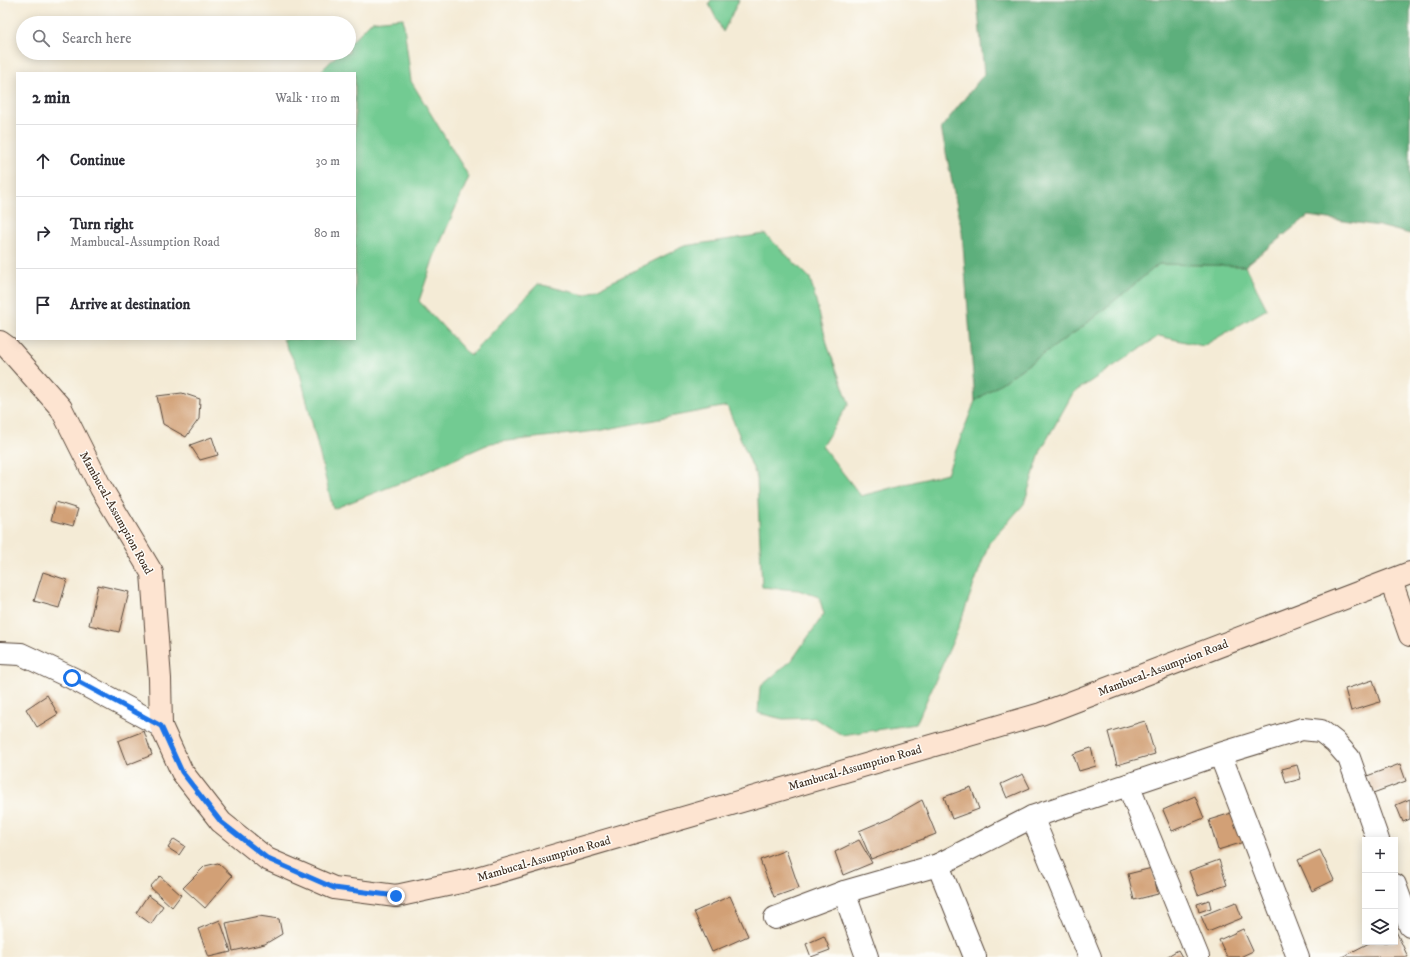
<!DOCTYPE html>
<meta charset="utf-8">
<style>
body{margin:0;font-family:"IM FELL DW Pica",serif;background:#f7f7f7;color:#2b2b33}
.controls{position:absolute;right:12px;bottom:12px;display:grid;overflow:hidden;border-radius:0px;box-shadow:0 2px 10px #0003}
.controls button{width:36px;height:36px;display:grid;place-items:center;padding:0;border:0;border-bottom:1px solid #e1e1e2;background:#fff;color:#2b2b33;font:20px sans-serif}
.stop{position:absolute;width:12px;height:12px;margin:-9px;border:3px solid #1a73e8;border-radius:50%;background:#fff}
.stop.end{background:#1a73e8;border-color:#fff;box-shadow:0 1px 4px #0008}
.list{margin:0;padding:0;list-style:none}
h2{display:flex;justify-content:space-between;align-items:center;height:52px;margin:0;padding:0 16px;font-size:17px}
h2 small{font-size:13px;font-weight:400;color:#7c7c81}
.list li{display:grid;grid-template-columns:26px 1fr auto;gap:12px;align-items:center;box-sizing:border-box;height:72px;padding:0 16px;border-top:1px solid #e1e1e2}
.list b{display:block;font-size:15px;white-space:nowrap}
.list p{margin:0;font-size:13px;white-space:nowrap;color:#7c7c81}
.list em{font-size:13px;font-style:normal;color:#7c7c81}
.icon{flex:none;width:22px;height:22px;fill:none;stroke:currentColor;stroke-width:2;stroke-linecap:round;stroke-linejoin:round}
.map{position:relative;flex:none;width:1410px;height:957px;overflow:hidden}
.search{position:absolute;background:#fff;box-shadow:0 2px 10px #0003;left:16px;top:16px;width:340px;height:44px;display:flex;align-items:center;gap:10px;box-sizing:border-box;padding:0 14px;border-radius:22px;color:#7c7c81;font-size:15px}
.panel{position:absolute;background:#fff;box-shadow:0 2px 10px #0003;left:16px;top:72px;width:340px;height:268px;border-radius:0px}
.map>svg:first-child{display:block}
.green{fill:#72cb92;stroke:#567a58}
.forest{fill:#5daf7c;stroke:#4c6c4d}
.building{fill:#d2a076}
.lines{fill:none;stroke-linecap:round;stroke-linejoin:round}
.street-casing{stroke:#57473a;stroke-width:24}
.secondary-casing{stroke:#57473a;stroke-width:24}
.street{stroke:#fff;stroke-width:22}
.secondary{stroke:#fde4d1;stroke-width:22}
.route{stroke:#1a73e8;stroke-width:5}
.labels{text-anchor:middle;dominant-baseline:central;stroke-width:3;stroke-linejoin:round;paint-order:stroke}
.street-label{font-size:12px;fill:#3b2a1e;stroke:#fdfcf7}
</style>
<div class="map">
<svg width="1410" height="957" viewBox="0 0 1410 957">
<rect width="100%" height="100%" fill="#fdfcf7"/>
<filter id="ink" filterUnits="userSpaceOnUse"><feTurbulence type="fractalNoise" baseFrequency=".025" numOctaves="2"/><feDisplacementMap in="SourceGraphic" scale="8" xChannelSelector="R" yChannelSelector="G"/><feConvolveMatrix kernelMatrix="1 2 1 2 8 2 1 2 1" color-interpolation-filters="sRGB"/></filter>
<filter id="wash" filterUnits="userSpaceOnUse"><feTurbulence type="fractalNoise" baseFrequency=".012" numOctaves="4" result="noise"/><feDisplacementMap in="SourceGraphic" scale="16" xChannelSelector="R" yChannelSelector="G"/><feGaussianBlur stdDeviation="0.9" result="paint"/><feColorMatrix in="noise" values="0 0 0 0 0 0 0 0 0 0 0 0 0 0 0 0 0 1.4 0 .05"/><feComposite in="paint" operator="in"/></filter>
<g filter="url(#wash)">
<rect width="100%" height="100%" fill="#f4ebd6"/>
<g class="green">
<path d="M 711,0 L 739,0 L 723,32 L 709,4 Z"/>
<path d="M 403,18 L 411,81 L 469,177 L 434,257 L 419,301 L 470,356 L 538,284 L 585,295 L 684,246 L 765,234 L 810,278 L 828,347 L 849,403 L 822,446 L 861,496 L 947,473 L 975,401 L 1081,328 L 1159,264 L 1245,266 L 1267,309 L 1203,346 L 1159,336 L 1073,393 L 1041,450 L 1024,504 L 989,543 L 956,634 L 916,724 L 842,735 L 814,718 L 783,719 L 758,713 L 760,687 L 792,660 L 824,614 L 819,597 L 798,590 L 762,587 L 757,478 L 727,406 L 597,431 L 491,443 L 410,479 L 333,509 L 300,373 L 283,339 L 355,339 L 355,73 L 319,73 L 339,53 L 349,53 L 349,44 L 372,21 Z"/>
</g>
<path class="forest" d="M 977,0 L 1410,0 L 1410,234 L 1379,226 L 1308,216 L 1245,266 L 1159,264 L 1081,328 L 975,401 L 962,232 L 941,128 L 984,74 Z"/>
<g id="blocks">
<g class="building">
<path d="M 182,393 L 200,399 L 199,419 L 186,437 L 163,424 L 157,396 Z"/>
<path d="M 212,437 L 218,455 L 200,460 L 190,445 Z"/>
<path d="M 56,502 L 78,509 L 73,526 L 51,520 Z"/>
<path d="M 43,572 L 67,580 L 59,608 L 34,601 Z"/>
<path d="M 98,585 L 129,592 L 119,632 L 89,625 Z"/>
<path d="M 1373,680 L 1380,702 L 1351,711 L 1345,689 Z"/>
<path d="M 47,695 L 58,714 L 37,727 L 26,709 Z"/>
<path d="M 1145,721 L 1155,754 L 1117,765 L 1108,732 Z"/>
<path d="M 144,731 L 152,755 L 127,765 L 118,741 Z"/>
<path d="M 1091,748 L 1096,766 L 1079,771 L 1073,754 Z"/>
<path d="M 1400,764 L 1406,781 L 1373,793 L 1367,776 Z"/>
<path d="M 1297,765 L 1301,779 L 1286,783 L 1282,769 Z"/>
<path d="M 1023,774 L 1030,788 L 1007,798 L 1001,784 Z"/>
<path d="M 971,787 L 979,809 L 952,819 L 944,797 Z"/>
<path d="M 1195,796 L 1204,818 L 1172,831 L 1163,810 Z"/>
<path d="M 1410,799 L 1410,819 L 1403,822 L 1396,805 Z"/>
<path d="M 922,800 L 936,834 L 871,859 L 859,831 L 892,817 Z"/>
<path d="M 1238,811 L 1247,841 L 1218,850 L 1209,820 Z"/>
<path d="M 174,839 L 185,846 L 179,855 L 168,848 Z"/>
<path d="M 859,840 L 872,863 L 843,875 L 835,852 Z"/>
<path d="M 786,850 L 799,888 L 774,897 L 760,860 Z"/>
<path d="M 1320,850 L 1334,880 L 1312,891 L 1298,860 Z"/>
<path d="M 1219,860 L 1227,885 L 1198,895 L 1189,871 Z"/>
<path d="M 218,863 L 232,876 L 205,908 L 183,888 L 205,866 Z"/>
<path d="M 1152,868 L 1158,894 L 1134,900 L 1128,874 Z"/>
<path d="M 160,876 L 181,895 L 172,907 L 150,887 Z"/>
<path d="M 148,895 L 163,906 L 151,924 L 136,913 Z"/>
<path d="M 730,896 L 748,936 L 712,952 L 694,912 Z"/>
<path d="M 1209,900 L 1211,908 L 1199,912 L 1197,904 Z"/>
<path d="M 1236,902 L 1242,918 L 1208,932 L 1201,916 Z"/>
<path d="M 259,916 L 279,919 L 282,934 L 265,944 L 233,951 L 226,923 Z"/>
<path d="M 220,920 L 231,952 L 209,957 L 198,929 Z"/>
<path d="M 1243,929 L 1253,951 L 1240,957 L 1227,957 L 1219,940 Z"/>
<path d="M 1395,929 L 1408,957 L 1342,957 L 1371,942 L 1395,942 Z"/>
<path d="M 824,936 L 830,950 L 811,957 L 806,944 Z"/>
<path d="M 1178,950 L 1182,957 L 1166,957 Z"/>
</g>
</g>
</g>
<g filter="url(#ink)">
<use href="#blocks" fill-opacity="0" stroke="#57473a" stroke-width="1"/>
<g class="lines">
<g class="street-casing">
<g id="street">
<path d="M 0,653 L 21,654 L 72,678 L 161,726"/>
<path d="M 1220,754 L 1298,957"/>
<path d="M 1128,785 L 1198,957"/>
<path d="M 1032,817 L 1090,957"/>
<path d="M 938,865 L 975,957"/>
<path d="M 1395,885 L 1410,926"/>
<path d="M 844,892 L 867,957"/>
<path d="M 775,918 L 844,892 L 938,865 L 1032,817 L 1220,754 L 1302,729 L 1321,731 L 1335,742 L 1349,758 L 1378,840"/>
</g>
</g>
<g class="secondary-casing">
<g id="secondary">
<path d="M 0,342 L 7,347 L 61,408 L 101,488 L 152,573 L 160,679 L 161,726 L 182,772 L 221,822 L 267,859 L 334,888 L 396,896 L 470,880 L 1041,714 L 1410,573"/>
<path d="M 1391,581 L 1410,635"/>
</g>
</g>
<use href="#street" class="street"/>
<use href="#secondary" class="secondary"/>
</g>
</g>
<g class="lines" filter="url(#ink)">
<path class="route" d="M 72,678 L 161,726 L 182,772 L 221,822 L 268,859 L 334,888 L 396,896"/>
</g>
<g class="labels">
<g class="street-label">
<text transform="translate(116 513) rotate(61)">Mambucal-Assumption Road</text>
<text transform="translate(1163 668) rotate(-21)">Mambucal-Assumption Road</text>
<text transform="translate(855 768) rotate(-16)">Mambucal-Assumption Road</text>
<text transform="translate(544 859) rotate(-16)">Mambucal-Assumption Road</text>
</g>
</g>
</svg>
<div class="controls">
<button>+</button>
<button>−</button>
<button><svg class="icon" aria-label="layers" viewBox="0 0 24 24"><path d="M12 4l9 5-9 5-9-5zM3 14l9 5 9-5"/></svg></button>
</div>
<div class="stop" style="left:72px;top:678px"></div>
<div class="stop end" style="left:396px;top:896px"></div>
<div class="search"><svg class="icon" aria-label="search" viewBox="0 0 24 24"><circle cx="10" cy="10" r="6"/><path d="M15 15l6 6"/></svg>Search here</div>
<section class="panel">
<h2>2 min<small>Walk · 110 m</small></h2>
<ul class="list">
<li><svg class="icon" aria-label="ahead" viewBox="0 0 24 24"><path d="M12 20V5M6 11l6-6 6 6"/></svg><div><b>Continue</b></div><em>30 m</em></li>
<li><svg class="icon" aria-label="right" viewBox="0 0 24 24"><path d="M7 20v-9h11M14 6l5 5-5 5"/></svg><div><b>Turn right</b><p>Mambucal-Assumption Road</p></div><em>80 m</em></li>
<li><svg class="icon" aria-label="arrive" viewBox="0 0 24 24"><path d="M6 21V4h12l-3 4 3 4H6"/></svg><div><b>Arrive at destination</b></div></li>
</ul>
</section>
</div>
